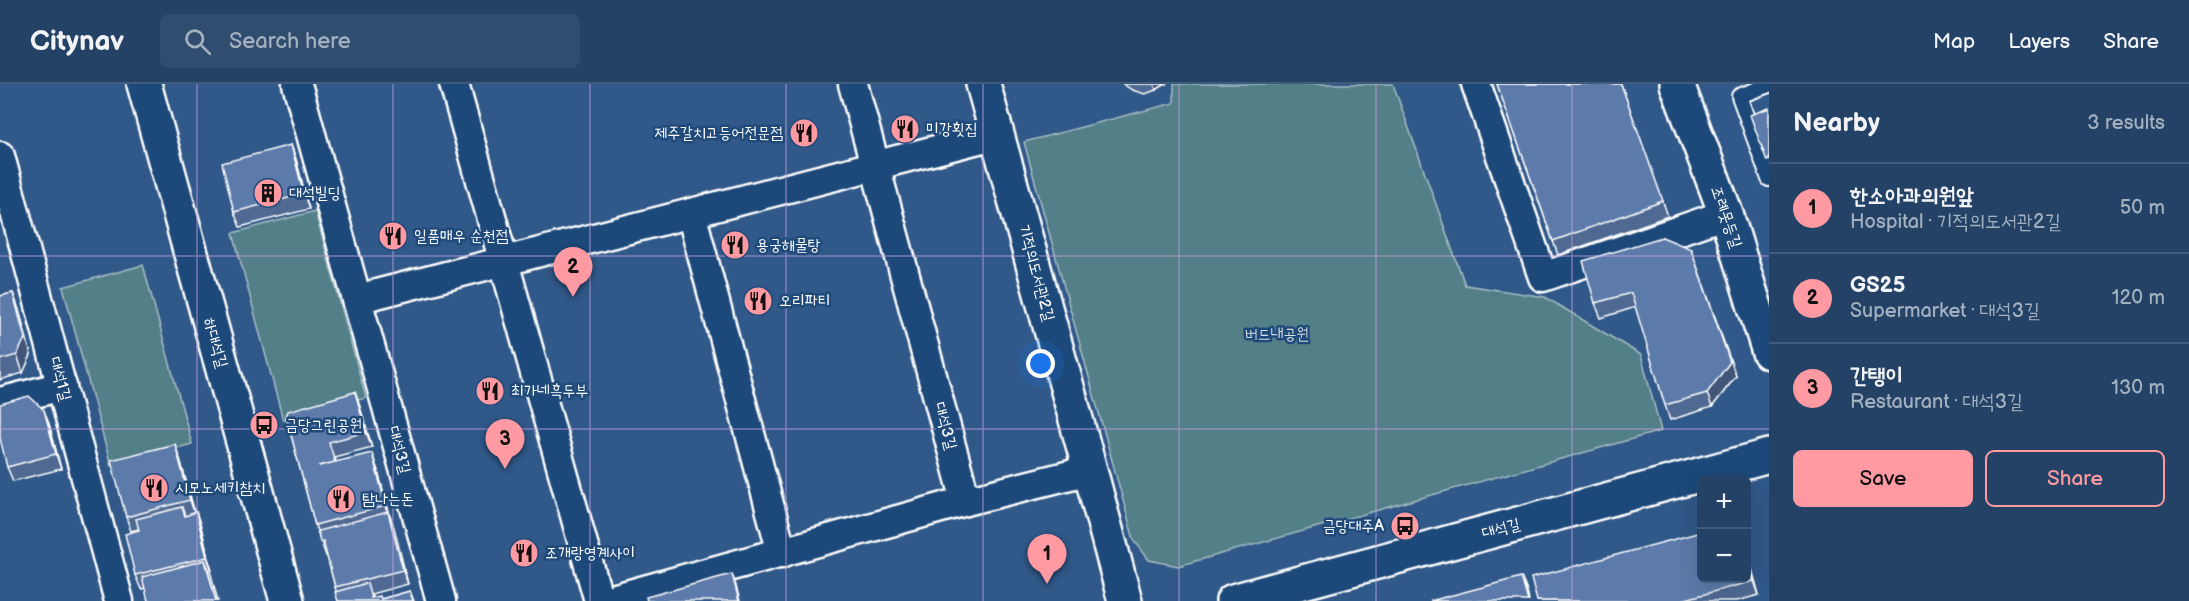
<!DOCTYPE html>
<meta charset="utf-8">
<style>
body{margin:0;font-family:"Balsamiq Sans","Poor Story",sans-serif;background:#304d6f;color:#f1f3f6}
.controls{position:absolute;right:18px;bottom:18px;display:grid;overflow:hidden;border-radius:9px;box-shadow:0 6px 24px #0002}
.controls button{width:54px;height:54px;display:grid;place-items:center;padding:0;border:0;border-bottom:2px solid #415b7a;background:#244266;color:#f1f3f6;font:30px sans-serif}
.you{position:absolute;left:1041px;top:280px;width:21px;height:21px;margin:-15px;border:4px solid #fff;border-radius:50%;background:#1a73e8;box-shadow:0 0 0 9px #1a73e833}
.badge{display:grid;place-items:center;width:39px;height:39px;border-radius:50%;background:#ff9aa2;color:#111;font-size:20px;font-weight:700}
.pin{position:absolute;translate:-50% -50px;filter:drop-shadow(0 2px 3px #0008)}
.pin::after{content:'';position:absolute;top:32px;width:21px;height:18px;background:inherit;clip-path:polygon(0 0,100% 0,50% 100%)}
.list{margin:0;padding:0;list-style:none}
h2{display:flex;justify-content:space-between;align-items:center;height:78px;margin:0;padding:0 24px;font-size:26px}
h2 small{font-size:20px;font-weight:400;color:#a3b0bf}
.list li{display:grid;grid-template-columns:39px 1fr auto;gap:18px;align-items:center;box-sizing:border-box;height:90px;padding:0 24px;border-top:2px solid #415b7a}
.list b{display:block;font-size:22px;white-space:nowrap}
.list p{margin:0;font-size:20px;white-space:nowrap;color:#a3b0bf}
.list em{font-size:20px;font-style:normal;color:#a3b0bf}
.actions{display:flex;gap:12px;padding:18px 24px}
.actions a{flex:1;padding:14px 0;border:2px solid #ff9aa2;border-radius:9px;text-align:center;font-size:21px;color:#ff9aa2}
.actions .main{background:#ff9aa2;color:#111}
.icon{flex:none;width:33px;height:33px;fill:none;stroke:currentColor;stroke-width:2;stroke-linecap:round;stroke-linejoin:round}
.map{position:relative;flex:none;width:1769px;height:517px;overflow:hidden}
header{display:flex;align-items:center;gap:36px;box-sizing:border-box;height:84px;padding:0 30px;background:#244266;border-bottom:2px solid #415b7a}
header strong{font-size:28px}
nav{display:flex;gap:33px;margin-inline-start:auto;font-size:21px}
.search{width:420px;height:54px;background:#304d6f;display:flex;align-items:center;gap:15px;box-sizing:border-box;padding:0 21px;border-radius:9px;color:#a3b0bf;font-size:22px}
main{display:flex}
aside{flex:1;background:#244266}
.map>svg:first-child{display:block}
.green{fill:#527f88;stroke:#a8bfc4;stroke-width:1.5}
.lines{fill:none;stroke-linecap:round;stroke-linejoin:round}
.lane-casing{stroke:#fff;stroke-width:18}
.street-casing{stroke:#fff;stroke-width:33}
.secondary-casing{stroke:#fff;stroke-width:38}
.lane{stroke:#1f4a7a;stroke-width:14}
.street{stroke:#1f4a7a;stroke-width:28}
.secondary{stroke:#1f4a7a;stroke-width:33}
.wall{fill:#4f6992;stroke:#fff;stroke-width:1.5}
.shaded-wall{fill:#405577;stroke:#fff;stroke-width:1.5}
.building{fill:#5c7aaa;stroke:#fff;stroke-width:1.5}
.grid{fill:none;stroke:#c4a0e2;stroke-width:1.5;stroke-opacity:0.55}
.labels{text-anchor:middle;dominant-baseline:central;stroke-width:5;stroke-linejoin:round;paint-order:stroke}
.poi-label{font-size:16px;fill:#fff;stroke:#1f4a7a;text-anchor:start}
.street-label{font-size:16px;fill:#fff;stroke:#1f4a7a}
.park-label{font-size:16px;fill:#d4dfe1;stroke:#1f4a7a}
</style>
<header>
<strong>Citynav</strong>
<div class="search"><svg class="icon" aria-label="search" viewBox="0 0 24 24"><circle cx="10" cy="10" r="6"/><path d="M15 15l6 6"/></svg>Search here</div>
<nav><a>Map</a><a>Layers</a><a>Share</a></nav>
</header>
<main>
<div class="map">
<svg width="1769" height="517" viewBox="0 0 1769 517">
<rect width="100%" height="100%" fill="#305888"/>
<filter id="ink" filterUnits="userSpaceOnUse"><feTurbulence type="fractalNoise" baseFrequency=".0167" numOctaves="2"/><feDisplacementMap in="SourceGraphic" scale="12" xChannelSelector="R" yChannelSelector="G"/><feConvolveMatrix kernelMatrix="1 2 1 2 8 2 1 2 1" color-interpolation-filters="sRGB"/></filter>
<g filter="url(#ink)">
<g class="green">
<path d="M 1174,0 L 1393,0 L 1465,201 L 1545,213 L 1641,271 L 1661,347 L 1178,482 L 1149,476 L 1134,456 L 1024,58 L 1174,19 Z"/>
<path d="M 315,127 L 366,314 L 283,336 L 233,149 Z"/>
<path d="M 143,181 L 192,360 L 111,382 L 63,203 Z"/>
</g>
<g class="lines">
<g class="lane-casing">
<path id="lane" d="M 1769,1 L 1739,12 L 1769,95"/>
</g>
<g class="street-casing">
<g id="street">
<path d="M 297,0 L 441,517"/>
<path d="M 454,0 L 599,517"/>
<path d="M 853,0 L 966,417"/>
<path d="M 1476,0 L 1543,193 L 1726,130"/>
<path d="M 0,72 L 119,517"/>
<path d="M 691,129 L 782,469"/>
<path d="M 357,215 L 998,50"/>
<path d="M 0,318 L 62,302"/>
<path d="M 605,517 L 966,417 L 1090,386"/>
</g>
</g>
<g class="secondary-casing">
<g id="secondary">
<path d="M 144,0 L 287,517"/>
<path d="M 983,0 L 1090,386 L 1125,517"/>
<path d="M 1677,0 L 1726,130 L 1769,268"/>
<path d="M 1233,517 L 1769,372"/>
</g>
</g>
<use href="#lane" class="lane"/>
<use href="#street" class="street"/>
<use href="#secondary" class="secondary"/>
</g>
<g class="wall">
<path d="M 1123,0 L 1166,0 L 1156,6 L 1145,10 L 1132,6 Z"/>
<path d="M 1497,0 L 1621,0 L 1668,132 L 1558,171 Z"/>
<path d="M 291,61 L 296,75 L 309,125 L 240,143 L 234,128 Z"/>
<path d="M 1662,153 L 1736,292 L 1712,323 L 1670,336 L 1665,321 L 1636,223 L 1601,234 L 1595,219 Z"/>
<path d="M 13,209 L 19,226 L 31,271 L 23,289 L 0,296 L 0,212 Z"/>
<path d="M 355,308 L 360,323 L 372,363 L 334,373 L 336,378 L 377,384 L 408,500 L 371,510 L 373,514 L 381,515 L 410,507 L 414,517 L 338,517 L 336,507 L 327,472 L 326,472 L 315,441 L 286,332 Z"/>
<path d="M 49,340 L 61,385 L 13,397 L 7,383 Z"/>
<path d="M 180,375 L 195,429 L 196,428 L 201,443 L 212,487 L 141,505 L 135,491 L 139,446 L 139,445 L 131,447 L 126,433 Z"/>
<path d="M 1746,464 L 1759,511 L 1737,517 L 1537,517 Z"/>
</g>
<g class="shaded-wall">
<path d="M 1154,0 L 1166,0 L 1156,6 Z"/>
<path d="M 291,61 L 296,75 L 309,125 L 304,110 Z"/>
<path d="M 1691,165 L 1736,292 L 1712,323 L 1707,309 Z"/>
<path d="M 13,209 L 19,226 L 31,271 L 23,289 L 17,271 Z"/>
<path d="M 355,308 L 360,323 L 372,363 L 366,348 Z"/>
<path d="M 44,326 L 49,340 L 61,385 L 56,370 Z"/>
<path d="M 175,360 L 180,375 L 195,431 L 190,416 Z"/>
<path d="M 372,369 L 377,384 L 390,432 L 394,443 L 408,500 L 403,486 Z"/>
<path d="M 196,428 L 201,443 L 212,487 L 207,473 Z"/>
<path d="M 1746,464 L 1759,511 L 1754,497 L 1746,470 Z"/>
<path d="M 205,476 L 211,490 L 218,517 L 216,517 Z"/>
<path d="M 732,490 L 736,502 L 740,517 L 739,517 Z"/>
<path d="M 1521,493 L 1527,507 L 1529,517 L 1528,517 Z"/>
</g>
<g class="building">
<path d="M 1497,0 L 1621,0 L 1663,117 L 1553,157 Z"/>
<path d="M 1769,24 L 1769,76 L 1767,77 L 1750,31 Z"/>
<path d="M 291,61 L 304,110 L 234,128 L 222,79 Z"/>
<path d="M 1662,153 L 1691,165 L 1730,278 L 1707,309 L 1665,321 L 1631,209 L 1595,219 L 1583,177 Z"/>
<path d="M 13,209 L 25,254 L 17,271 L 0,276 L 0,212 Z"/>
<path d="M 355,308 L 366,348 L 329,358 L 335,378 L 319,382 L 372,369 L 386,422 L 315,441 L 286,332 L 288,327 Z"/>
<path d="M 29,312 L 44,326 L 56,370 L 7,383 L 0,354 L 0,320 Z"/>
<path d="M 175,360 L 190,416 L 126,433 L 111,376 Z"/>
<path d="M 182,423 L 185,432 L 196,428 L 207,473 L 135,491 L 125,450 L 139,446 L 136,435 Z"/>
<path d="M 388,428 L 403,486 L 335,503 L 323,457 L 320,458 L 318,447 Z"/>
<path d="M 1701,448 L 1701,495 L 1746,495 L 1746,470 L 1754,497 L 1678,517 L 1537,517 L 1531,494 Z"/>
<path d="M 205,476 L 216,517 L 148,517 L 142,493 Z"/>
<path d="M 732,490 L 739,517 L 647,517 L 646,513 Z"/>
<path d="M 1521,493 L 1528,517 L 1430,517 Z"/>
<path d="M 367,499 L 371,514 L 380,512 L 381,515 L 410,507 L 413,517 L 338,517 L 335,508 Z"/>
</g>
</g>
<path class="grid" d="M 197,0 L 197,517M 393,0 L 393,517M 590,0 L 590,517M 786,0 L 786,517M 983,0 L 983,517M 1179,0 L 1179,517M 1376,0 L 1376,517M 1572,0 L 1572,517M 0,172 L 1769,172M 0,345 L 1769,345"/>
<defs>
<g id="restaurant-disc" transform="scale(1.5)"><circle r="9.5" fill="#ff9aa2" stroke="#1f4a7a"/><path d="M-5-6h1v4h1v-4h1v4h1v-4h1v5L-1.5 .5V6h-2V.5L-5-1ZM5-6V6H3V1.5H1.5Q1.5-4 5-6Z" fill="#111"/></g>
<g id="building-disc" transform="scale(1.5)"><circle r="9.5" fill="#ff9aa2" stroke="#1f4a7a"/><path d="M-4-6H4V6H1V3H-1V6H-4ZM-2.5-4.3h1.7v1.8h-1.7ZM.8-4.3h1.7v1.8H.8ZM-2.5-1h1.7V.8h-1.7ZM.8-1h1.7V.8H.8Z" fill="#111"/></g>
<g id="bus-disc" transform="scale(1.5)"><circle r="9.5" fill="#ff9aa2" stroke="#1f4a7a"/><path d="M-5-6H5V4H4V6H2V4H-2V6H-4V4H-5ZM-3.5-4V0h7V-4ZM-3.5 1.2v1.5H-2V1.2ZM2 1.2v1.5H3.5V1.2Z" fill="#111"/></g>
</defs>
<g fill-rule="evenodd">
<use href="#restaurant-disc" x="905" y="45"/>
<use href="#restaurant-disc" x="804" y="49"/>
<use href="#building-disc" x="268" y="109"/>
<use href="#restaurant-disc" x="393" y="152"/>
<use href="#restaurant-disc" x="735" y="161"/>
<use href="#restaurant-disc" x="758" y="217"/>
<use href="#restaurant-disc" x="490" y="307"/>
<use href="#bus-disc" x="264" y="341"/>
<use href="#restaurant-disc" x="154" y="404"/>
<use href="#restaurant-disc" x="341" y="415"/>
<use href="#bus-disc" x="1405" y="442"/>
<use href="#restaurant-disc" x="524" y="469"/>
</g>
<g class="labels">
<g class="poi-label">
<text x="926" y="45">미강횟집</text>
<text x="783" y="49" text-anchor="end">제주갈치고등어전문점</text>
<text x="289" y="109">대석빌딩</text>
<text x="414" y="152">일품매우 순천점</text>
<text x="756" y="161">용궁해물탕</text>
<text x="779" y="217">오리파티</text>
<text x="511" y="307">최가네흑두부</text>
<text x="285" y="341">금당그린공원</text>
<text x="175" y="404">시모노세키참치</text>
<text x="362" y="415">탐나는돈</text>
<text x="1384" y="442" text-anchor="end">금당대주A</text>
<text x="545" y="469">조개랑영계사이</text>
</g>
<g class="street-label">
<text transform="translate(1726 133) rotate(71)">조례못등길</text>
<text transform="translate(1036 189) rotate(75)">기적의도서관2길</text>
<text transform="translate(215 259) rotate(74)">하대석길</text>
<text transform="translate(60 295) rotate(75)">대석1길</text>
<text transform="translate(945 342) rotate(75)">대석3길</text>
<text transform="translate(399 366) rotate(75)">대석3길</text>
<text transform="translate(1501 445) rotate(-15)">대석길</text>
</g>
<g class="park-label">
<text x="1277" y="250">버드내공원</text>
</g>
</g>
</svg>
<div class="controls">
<button>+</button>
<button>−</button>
</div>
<div class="you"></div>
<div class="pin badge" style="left:1047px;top:500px">1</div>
<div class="pin badge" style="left:573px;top:213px">2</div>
<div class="pin badge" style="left:505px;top:385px">3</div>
</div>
<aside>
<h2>Nearby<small>3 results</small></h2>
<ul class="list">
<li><span class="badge">1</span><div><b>한소아과의원앞</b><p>Hospital · 기적의도서관2길</p></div><em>50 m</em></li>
<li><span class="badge">2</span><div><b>GS25</b><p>Supermarket · 대석3길</p></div><em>120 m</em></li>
<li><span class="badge">3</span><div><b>간탱이</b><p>Restaurant · 대석3길</p></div><em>130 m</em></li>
</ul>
<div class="actions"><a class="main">Save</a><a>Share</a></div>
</aside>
</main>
